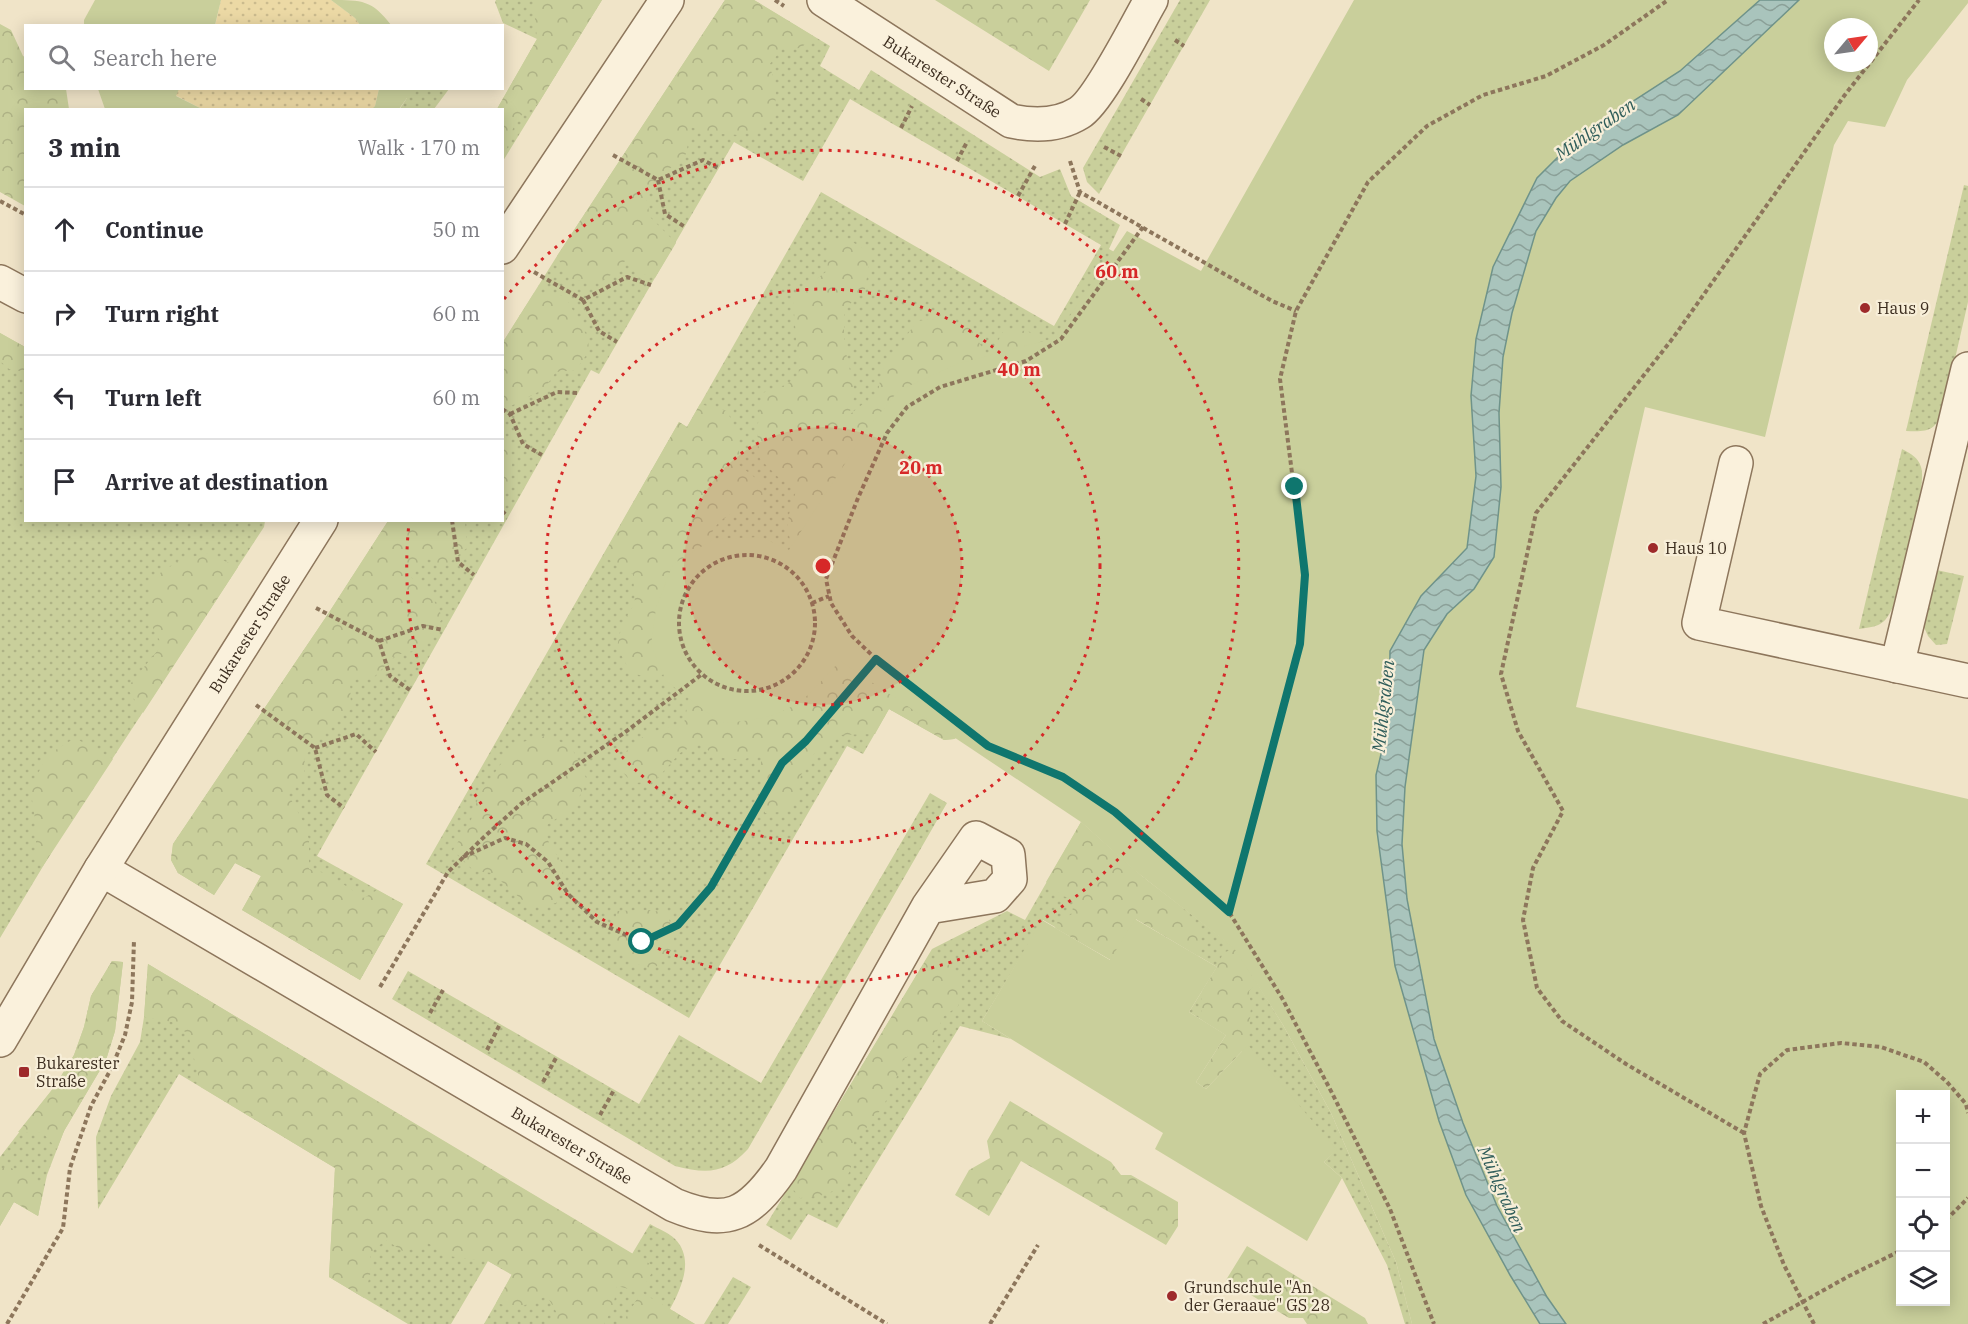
<!DOCTYPE html>
<meta charset="utf-8">
<style>
body{margin:0;font-family:"IBM Plex Serif",serif;background:#f2f2f3;color:#2b2b33}
.controls{position:absolute;right:18px;bottom:18px;display:grid;overflow:hidden;border-radius:0px;box-shadow:0 3px 15px #0003}
.controls button{width:54px;height:54px;display:grid;place-items:center;padding:0;border:0;border-bottom:2px solid #e1e1e2;background:#fff;color:#2b2b33;font:30px sans-serif}
.compass{position:absolute;left:1824px;top:18px;width:54px;height:54px;border-radius:50%;background:#fff;box-shadow:0 3px 15px #0003;rotate:61deg}
.stop{position:absolute;width:18px;height:18px;margin:-14px;border:4px solid #0f766e;border-radius:50%;background:#fff}
.stop.end{background:#0f766e;border-color:#fff;box-shadow:0 2px 6px #0008}
.list{margin:0;padding:0;list-style:none}
h2{display:flex;justify-content:space-between;align-items:center;height:78px;margin:0;padding:0 24px;font-size:26px}
h2 small{font-size:20px;font-weight:400;color:#7c7c81}
.list li{display:grid;grid-template-columns:39px 1fr auto;gap:18px;align-items:center;box-sizing:border-box;height:84px;padding:0 24px;border-top:2px solid #e1e1e2}
.list b{display:block;font-size:22px;white-space:nowrap}
.list em{font-size:20px;font-style:normal;color:#7c7c81}
.icon{flex:none;width:33px;height:33px;fill:none;stroke:currentColor;stroke-width:2;stroke-linecap:round;stroke-linejoin:round}
.map{position:relative;flex:none;width:1968px;height:1324px;overflow:hidden}
.search{position:absolute;background:#fff;box-shadow:0 3px 15px #0003;left:24px;top:24px;width:480px;height:66px;display:flex;align-items:center;gap:15px;box-sizing:border-box;padding:0 21px;border-radius:0px;color:#7c7c81;font-size:22px}
.panel{position:absolute;background:#fff;box-shadow:0 3px 15px #0003;left:24px;top:108px;width:480px;height:414px;border-radius:0px}
.map>svg:first-child{display:block}
.grass{fill:url(#grass-dots)}
.forest{fill:url(#forest-crowns)}
.sand{fill:url(#sand-dots)}
.park{fill:#c9cf9b;fill-rule:evenodd}
.water{fill:url(#water-waves);stroke:#6f938a;stroke-width:1.5}
.lines{fill:none;stroke-linecap:round;stroke-linejoin:round}
.minor-casing{stroke:#8d765c;stroke-width:36}
.path{stroke:#8d765c;stroke-width:4;stroke-dasharray:4.5 3;stroke-linecap:butt}
.minor{stroke:#faf1dc;stroke-width:33}
.route{stroke:#0f766e;stroke-width:8}
.ring{fill:none;stroke:#d62828;stroke-width:3;stroke-dasharray:3 6}
.poi-dot{fill:#9e2a2b;stroke:#f7eed8;stroke-width:2}
.labels{text-anchor:middle;dominant-baseline:central;stroke-width:4.5;stroke-linejoin:round;paint-order:stroke}
.street-label{font-size:16px;fill:#3d2e20;stroke:#f7eed8}
.poi-label{font-size:16px;fill:#3d2e20;stroke:#f7eed8;text-anchor:start}
.water-label{font-size:18px;font-style:italic;fill:#2f5d5a;stroke:#f7eed8}
.centre{fill:#d62828;stroke:#f7eed8;stroke-width:3}
.ring-label{font-size:18px;text-anchor:middle;font-weight:bold;fill:#d62828;stroke:#f7eed8;stroke-width:4.5;stroke-linejoin:round;paint-order:stroke}
</style>
<div class="map">
<svg width="1968" height="1324" viewBox="0 0 1968 1324">
<defs>
<pattern id="grass-dots" width="8" height="8" patternUnits="userSpaceOnUse" patternTransform="scale(1.5)"><rect width="8" height="8" fill="#c9cf9b"/><path d="M2 2h.1M6 6h.1" fill="none" stroke="#aeb285" stroke-width="1.8" stroke-linecap="round"/></pattern>
<pattern id="forest-crowns" width="20" height="18" patternUnits="userSpaceOnUse" patternTransform="scale(1.5)"><rect width="20" height="18" fill="#c9cf9b"/><path d="M2 6a3 3 0 1 1 6 0M12 15a3 3 0 1 1 6 0" fill="none" stroke="#aeb285"/></pattern>
<pattern id="sand-dots" width="8" height="8" patternUnits="userSpaceOnUse" patternTransform="scale(1.5)"><rect width="8" height="8" fill="#ecd9a5"/><path d="M2 2h.1M6 6h.1" fill="none" stroke="#cbbb8e" stroke-width="1.8" stroke-linecap="round"/></pattern>
<pattern id="water-waves" width="16" height="10" patternUnits="userSpaceOnUse" patternTransform="scale(1.5)"><rect width="16" height="10" fill="#a9c4bc"/><path d="M0 5q4-4 8 0t8 0" fill="none" stroke="#8ba098"/></pattern>
</defs>
<rect width="100%" height="100%" fill="#f0e4c8"/>
<g class="grass">
<path d="M 496,0 L 602,0 L 503,161 L 502,110 L 497,109 L 537,39 L 503,23 L 495,2 Z"/>
<path d="M 725,0 L 754,0 L 830,46 L 820,66 L 859,90 L 871,70 L 1040,177 L 1060,169 L 1071,196 L 1120,225 L 1109,249 L 1142,268 L 982,724 L 954,739 L 944,740 L 889,709 L 863,754 L 847,746 L 689,1018 L 426,864 L 679,422 L 687,427 L 821,192 L 1054,326 L 1101,245 L 850,99 L 803,181 L 734,142 L 599,374 L 591,370 L 578,393 L 317,856 L 403,904 L 360,980 L 242,910 L 261,876 L 235,863 L 214,895 L 178,873 L 171,860 L 173,844 L 328,614 L 388,521 L 502,520 L 503,342 L 557,256 Z"/>
<path d="M 1180,0 L 1210,0 L 1099,194 L 1087,182 L 1083,168 Z"/>
<path d="M 407,89 L 449,89 L 434,109 L 399,110 L 407,98 Z"/>
<path d="M 1964,185 L 1968,186 L 1968,302 L 1943,411 C 1935,431 1928,432 1906,431 Z"/>
<path d="M 0,333 L 25,347 L 26,520 L 265,521 L 264,527 L 54,848 L 0,938 Z"/>
<path d="M 1902,449 C 1911,454 1918,457 1921,467 C 1928,486 1899,582 1893,607 C 1884,626 1879,626 1859,629 Z"/>
<path d="M 1932,569 L 1964,576 L 1947,644 L 1936,645 L 1928,636 L 1923,625 Z"/>
<path d="M 930,793 L 947,803 L 748,1149 C 725,1174 707,1174 675,1166 L 392,999 L 408,971 L 639,1104 L 679,1035 L 761,1083 Z"/>
<path d="M 1081,822 L 1134,870 L 1235,948 L 1283,1025 L 1331,1113 L 1396,1262 L 1412,1324 L 1405,1324 L 1387,1265 L 1342,1178 L 1324,1162 L 1336,1150 L 1226,1035 L 1189,1012 L 1217,967 L 1136,919 L 1111,960 L 1043,920 L 982,1021 L 1011,1039 L 960,1026 L 837,1228 L 808,1214 L 791,1240 L 766,1225 L 932,949 L 1007,911 L 1025,920 Z"/>
<path d="M 112,961 L 123,962 L 115,1031 L 106,1060 L 64,1131 L 47,1175 L 38,1216 L 14,1202 L 0,1226 L 0,1157 L 55,1086 L 74,1055 L 84,1027 L 91,996 Z"/>
<path d="M 148,964 L 632,1254 L 650,1224 C 658,1229 668,1232 675,1239 C 695,1259 681,1289 670,1309 L 695,1324 L 484,1324 L 512,1275 L 488,1261 L 451,1324 L 408,1324 L 329,1277 L 335,1168 L 179,1074 L 98,1209 L 96,1137 L 111,1096 L 140,1042 L 144,1017 Z"/>
<path d="M 733,1277 L 751,1287 L 728,1324 L 704,1324 Z"/>
</g>
<g class="forest">
<path d="M 541,0 L 602,0 L 538,104 L 516,119 L 507,148 L 503,151 L 502,110 L 497,109 L 537,39 L 534,9 Z"/>
<path d="M 725,0 L 754,0 L 813,36 L 801,48 L 782,49 L 769,65 L 776,85 L 775,114 L 759,131 L 739,135 L 709,133 L 691,127 L 686,154 L 645,191 L 650,217 L 676,243 L 655,278 L 643,274 L 626,260 C 604,283 603,283 572,280 L 557,256 Z"/>
<path d="M 935,0 L 1090,0 L 1049,71 Z"/>
<path d="M 0,24 L 11,30 L 23,56 L 25,57 L 26,88 L 66,89 L 69,109 L 26,110 L 25,206 L 0,192 Z"/>
<path d="M 849,240 L 871,253 L 865,289 L 844,310 L 844,344 L 855,393 L 849,415 L 878,392 L 882,370 L 917,321 L 944,318 L 972,329 L 988,359 L 1004,330 L 1027,331 L 1052,345 L 982,724 L 954,739 L 944,740 L 889,709 L 875,734 L 838,735 L 813,755 L 801,775 L 797,800 L 780,812 L 765,813 L 760,772 L 762,752 L 743,760 L 715,757 L 700,742 L 680,753 L 654,782 L 632,783 L 616,764 C 638,735 649,731 684,724 L 689,697 L 804,569 C 785,535 783,526 797,489 L 780,479 L 760,459 L 757,431 L 762,393 L 786,385 L 799,374 L 793,300 L 810,284 L 827,271 L 829,241 Z"/>
<path d="M 534,293 L 565,296 L 588,338 L 589,351 L 576,370 L 556,372 L 544,389 L 503,410 L 503,342 Z"/>
<path d="M 0,333 L 25,347 L 25,372 L 9,369 L 0,361 Z"/>
<path d="M 700,404 L 727,411 L 739,436 L 739,465 L 763,484 L 762,513 L 736,510 L 719,522 L 702,546 L 671,670 L 655,679 L 631,673 L 617,647 L 622,624 L 635,603 L 633,574 L 603,556 L 679,422 L 687,427 Z"/>
<path d="M 503,431 C 513,451 514,464 509,486 L 503,489 Z"/>
<path d="M 388,521 L 465,521 L 467,548 L 444,567 L 425,557 L 407,574 L 430,593 L 443,618 L 418,650 L 396,655 L 374,677 L 350,680 L 351,709 L 329,729 L 305,756 L 304,773 L 288,794 L 305,825 L 309,840 L 309,869 L 328,874 L 364,898 L 377,890 L 403,904 L 360,980 L 242,910 L 261,876 L 235,863 L 214,895 L 178,873 L 171,860 L 173,844 L 328,614 Z"/>
<path d="M 207,553 L 238,567 L 143,713 L 127,688 L 162,645 L 151,624 L 149,580 L 179,561 Z"/>
<path d="M 545,736 L 571,746 L 587,780 L 575,806 L 544,827 L 549,843 L 564,866 L 556,903 L 531,908 L 492,873 L 474,871 L 453,850 L 470,823 L 479,795 L 515,744 Z"/>
<path d="M 75,738 L 113,759 L 43,866 L 36,860 L 36,825 L 30,787 L 49,754 Z"/>
<path d="M 1081,822 L 1202,930 L 1198,956 L 1136,919 L 1111,960 L 1055,928 L 1058,921 L 1072,914 L 1074,899 L 1062,896 L 1046,882 Z"/>
<path d="M 649,910 L 667,913 C 677,944 679,948 653,969 L 627,961 L 610,942 L 617,911 Z"/>
<path d="M 1235,948 L 1257,984 L 1249,991 L 1251,1006 L 1248,1045 L 1206,1089 L 1196,1082 L 1226,1035 L 1202,1020 L 1202,991 L 1217,967 L 1223,953 Z"/>
<path d="M 926,960 L 945,962 L 957,972 L 963,990 L 958,1006 L 943,1017 L 931,1046 L 903,1059 C 891,1096 882,1113 854,1141 C 853,1181 842,1196 800,1198 L 790,1185 Z"/>
<path d="M 112,961 L 123,962 L 115,1031 L 106,1060 L 64,1131 L 57,1149 L 43,1133 L 18,1132 L 55,1086 L 74,1055 L 84,1027 L 91,996 Z"/>
<path d="M 148,964 L 655,1267 L 641,1292 L 695,1324 L 622,1324 L 641,1292 L 617,1286 L 613,1307 L 604,1324 L 547,1324 L 558,1315 L 547,1296 L 518,1308 L 496,1303 L 512,1274 L 488,1261 L 448,1256 L 428,1243 L 404,1252 L 386,1240 L 370,1253 L 371,1271 L 364,1298 L 329,1277 L 335,1168 L 201,1087 L 188,1034 L 172,1022 L 144,1017 Z"/>
<path d="M 1010,1101 L 1111,1162 L 1121,1175 L 1131,1175 L 1178,1202 L 1178,1226 L 1166,1245 L 1021,1161 L 989,1216 L 955,1195 L 969,1170 L 990,1158 L 987,1141 Z"/>
<path d="M 0,1168 C 25,1167 29,1173 43,1192 L 38,1216 L 14,1202 L 0,1226 Z"/>
<path d="M 1247,1246 L 1365,1318 L 1368,1324 L 1307,1324 L 1303,1318 L 1289,1318 L 1226,1280 Z"/>
</g>
<g class="sand">
<path d="M 221,0 L 331,0 L 355,18 L 360,25 L 215,26 Z"/>
<path d="M 179,88 L 379,89 L 375,106 L 372,110 L 202,109 L 175,95 Z"/>
</g>
<g class="park">
<path d="M 95,0 L 221,0 L 215,25 L 84,25 L 84,20 Z"/>
<path d="M 331,0 C 362,0 372,0 391,25 L 360,25 L 355,18 Z"/>
<path d="M 1354,0 L 1968,0 L 1968,3 L 1907,80 L 1885,127 L 1848,121 L 1834,145 L 1765,437 L 1645,407 L 1576,707 L 1968,799 L 1968,1324 L 1412,1324 L 1396,1262 L 1331,1113 L 1283,1025 L 1234,948 L 1134,870 L 1081,822 L 840,661 C 830,671 821,682 811,692 C 785,717 756,721 721,723 L 666,681 L 651,645 L 656,608 L 673,564 L 714,539 L 761,537 L 789,550 L 868,428 L 898,391 L 957,364 L 1055,338 L 1127,231 L 1201,271 ZM 1833,27 L 1869,27 L 1869,63 L 1833,63 ZM 1900,1094 L 1946,1094 L 1946,1302 L 1900,1302 Z"/>
<path d="M 98,89 L 179,89 L 176,96 L 202,109 L 105,109 Z"/>
<path d="M 379,89 L 407,89 L 407,98 L 399,109 L 372,109 L 375,106 Z"/>
<path d="M 1135,919 L 1217,967 L 1189,1012 L 1226,1035 L 1196,1082 L 1206,1089 L 1248,1045 L 1337,1150 L 1324,1162 L 1342,1178 L 1307,1241 L 1155,1149 L 1163,1133 L 982,1021 L 1042,920 L 1110,960 Z"/>
</g>
<path class="water" d="M 1760,0 L 1799,0 L 1678,115 L 1623,145 L 1570,181 L 1556,198 L 1536,231 L 1512,313 L 1503,357 L 1499,413 L 1501,487 L 1494,557 L 1474,589 L 1447,614 L 1424,650 L 1405,787 L 1402,844 L 1407,899 L 1434,1039 L 1463,1123 L 1497,1206 L 1547,1297 L 1566,1324 L 1540,1324 L 1510,1275 L 1466,1195 L 1439,1121 L 1395,966 L 1377,831 L 1376,775 L 1389,721 L 1390,651 L 1421,596 L 1467,548 L 1476,476 L 1471,396 L 1476,339 L 1493,267 L 1537,178 L 1579,136 L 1680,71 Z"/>
<g class="lines">
<g class="minor-casing">
<g id="minor">
<path id="s1" d="M 824,0 L 1011,121 C 1034,126 1058,126 1079,113 C 1099,101 1137,24 1151,0"/>
<path d="M 502,247 L 667,0"/>
<path d="M 0,282 L 26,296"/>
<path d="M 1736,463 L 1699,623 L 1968,681"/>
<path d="M 1897,666 L 1968,369"/>
<path id="s2" d="M 101,869 L 674,1205 C 727,1227 749,1215 781,1169 L 928,907 L 976,838 L 1008,855 L 1010,879 L 995,896 L 928,907"/>
<path id="s3" d="M 0,1040 L 101,869 L 321,520"/>
</g>
</g>
<g class="path">
<path d="M 775,0 L 784,6"/>
<path d="M 1175,40 L 1184,46"/>
<path d="M 1141,99 L 1150,105"/>
<path d="M 901,128 L 912,106"/>
<path d="M 1104,147 L 1121,156"/>
<path d="M 613,155 L 658,180 L 703,160 L 720,169"/>
<path d="M 957,161 L 967,142"/>
<path d="M 1070,161 L 1080,192 L 1272,301 L 1296,311"/>
<path d="M 658,180 L 665,214 L 685,227"/>
<path d="M 1018,196 L 1036,164"/>
<path d="M 0,201 L 26,215"/>
<path d="M 1065,224 L 1080,192"/>
<path d="M 1143,227 L 1061,339 L 1026,361 L 940,387 L 907,407 L 887,433 L 858,498 L 826,579 L 831,603 L 852,636 L 876,659 L 988,746 L 1063,776 L 1115,812 L 1229,912 L 1282,998 L 1332,1093 L 1390,1209 L 1434,1324"/>
<path d="M 534,272 L 583,300 L 627,277 L 651,285"/>
<path d="M 583,300 L 599,331 L 617,342"/>
<path d="M 502,409 L 510,414 L 523,444 L 542,455"/>
<path d="M 510,414 L 557,392 L 578,393"/>
<path d="M 502,511 L 507,516"/>
<path d="M 452,520 L 458,562 L 474,575"/>
<circle cx="747" cy="623" r="68"/>
<path d="M 812,603 L 829,596"/>
<path d="M 316,608 L 379,641 L 390,676 L 410,690"/>
<path d="M 379,641 L 423,626 L 443,630"/>
<path d="M 256,705 L 315,748 L 327,795 L 344,808"/>
<path d="M 315,748 L 356,734 L 376,752"/>
<path d="M 463,857 L 505,838 L 526,844 L 548,862 L 568,894 L 597,922 L 642,942 L 678,925 L 711,887 L 782,763 L 806,741 L 876,659"/>
<path d="M 1229,912 L 1300,644 L 1305,575 L 1280,379 L 1296,311 L 1368,182 L 1427,126 L 1483,95 L 1546,76 L 1604,45 L 1668,0"/>
<path d="M 380,987 L 448,872 L 483,838 L 522,803 L 624,733 L 701,675"/>
<path d="M 430,1013 L 443,990"/>
<path d="M 487,1050 L 500,1024"/>
<path d="M 543,1082 L 557,1056"/>
<path d="M 600,1115 L 614,1090"/>
<path d="M 1744,1133 L 1626,1064 L 1562,1021 L 1537,988 L 1523,920 L 1533,868 L 1563,811 L 1518,731 L 1501,674 L 1536,513 L 1673,338 L 1844,96 L 1919,0"/>
<path d="M 1946,1220 L 1968,1198"/>
<path d="M 759,1245 L 887,1324"/>
<path d="M 7,1324 L 63,1228 L 70,1168 L 91,1106 L 112,1067 L 125,1035 L 132,1002 L 134,940"/>
<path d="M 990,1324 L 1038,1245"/>
<path d="M 1763,1324 L 1849,1276 L 1900,1251"/>
<path d="M 1814,1324 L 1784,1265 L 1761,1206 L 1744,1133 L 1760,1074 L 1787,1050 L 1841,1043 L 1881,1047 L 1924,1062 L 1947,1082 L 1966,1104 L 1968,1113"/>
</g>
<use href="#minor" class="minor"/>
</g>
<g class="lines">
<path class="route" d="M 642,942 L 678,925 L 711,887 L 782,763 L 806,741 L 876,659 L 988,746 L 1063,777 L 1115,812 L 1229,912 L 1300,644 L 1305,575 L 1295,487"/>
</g>
<circle cx="823" cy="566" r="139" fill="#d62828" fill-opacity=".12"/>
<g class="ring">
<circle cx="823" cy="566" r="139"/>
<circle cx="823" cy="566" r="277"/>
<path d="M504 299A416 416 0 1 1 409 523"/>
</g>
<g class="poi-dot">
<circle cx="1865" cy="308" r="6"/>
<circle cx="1653" cy="548" r="6"/>
<rect x="18" y="1066" width="12" height="12" rx="3"/>
<circle cx="1172" cy="1296" r="6"/>
</g>
<g class="labels">
<g class="street-label">
<text stroke="none"><textPath href="#s1" startOffset="141">Bukarester Straße</textPath></text>
<text stroke="none"><textPath href="#s3" startOffset="477">Bukarester Straße</textPath></text>
<text stroke="none"><textPath href="#s2" startOffset="546">Bukarester Straße</textPath></text>
</g>
<g class="poi-label">
<text x="1877" y="308">Haus 9</text>
<text x="1665" y="548">Haus 10</text>
<text x="36" y="1063">Bukarester<tspan x="36" dy="18">Straße</tspan></text>
<text x="1184" y="1287">Grundschule "An<tspan x="1184" dy="18">der Geraaue" GS 28</tspan></text>
</g>
<g class="water-label">
<text transform="translate(1595 129) rotate(-35)">Mühlgraben</text>
<text transform="translate(1383 706) rotate(-84)">Mühlgraben</text>
<text transform="translate(1502 1189) rotate(66)">Mühlgraben</text>
</g>
</g>
<circle cx="823" cy="566" r="9" class="centre"/>
<g class="ring-label">
<text x="1117" y="278">60 m</text>
<text x="1019" y="376">40 m</text>
<text x="921" y="474">20 m</text>
</g>
</svg>
<div class="controls">
<button>+</button>
<button>−</button>
<button><svg class="icon" aria-label="locate" viewBox="0 0 24 24"><circle cx="12" cy="12" r="6"/><path d="M12 2v4M12 18v4M2 12h4M18 12h4"/></svg></button>
<button><svg class="icon" aria-label="layers" viewBox="0 0 24 24"><path d="M12 4l9 5-9 5-9-5zM3 14l9 5 9-5"/></svg></button>
</div>
<svg class="compass" viewBox="-18 -18 36 36"><path d="M0-13l5 13h-10z" fill="#e53935"/><path d="M0 13l5-13h-10z" fill="#7c7c81"/></svg>
<div class="stop" style="left:642px;top:942px"></div>
<div class="stop end" style="left:1295px;top:487px"></div>
<div class="search"><svg class="icon" aria-label="search" viewBox="0 0 24 24"><circle cx="10" cy="10" r="6"/><path d="M15 15l6 6"/></svg>Search here</div>
<section class="panel">
<h2>3 min<small>Walk · 170 m</small></h2>
<ul class="list">
<li><svg class="icon" aria-label="ahead" viewBox="0 0 24 24"><path d="M12 20V5M6 11l6-6 6 6"/></svg><div><b>Continue</b></div><em>50 m</em></li>
<li><svg class="icon" aria-label="right" viewBox="0 0 24 24"><path d="M7 20v-9h11M14 6l5 5-5 5"/></svg><div><b>Turn right</b></div><em>60 m</em></li>
<li><svg class="icon" aria-label="left" viewBox="0 0 24 24"><path d="M17 20v-9H6M10 6l-5 5 5 5"/></svg><div><b>Turn left</b></div><em>60 m</em></li>
<li><svg class="icon" aria-label="arrive" viewBox="0 0 24 24"><path d="M6 21V4h12l-3 4 3 4H6"/></svg><div><b>Arrive at destination</b></div></li>
</ul>
</section>
</div>
